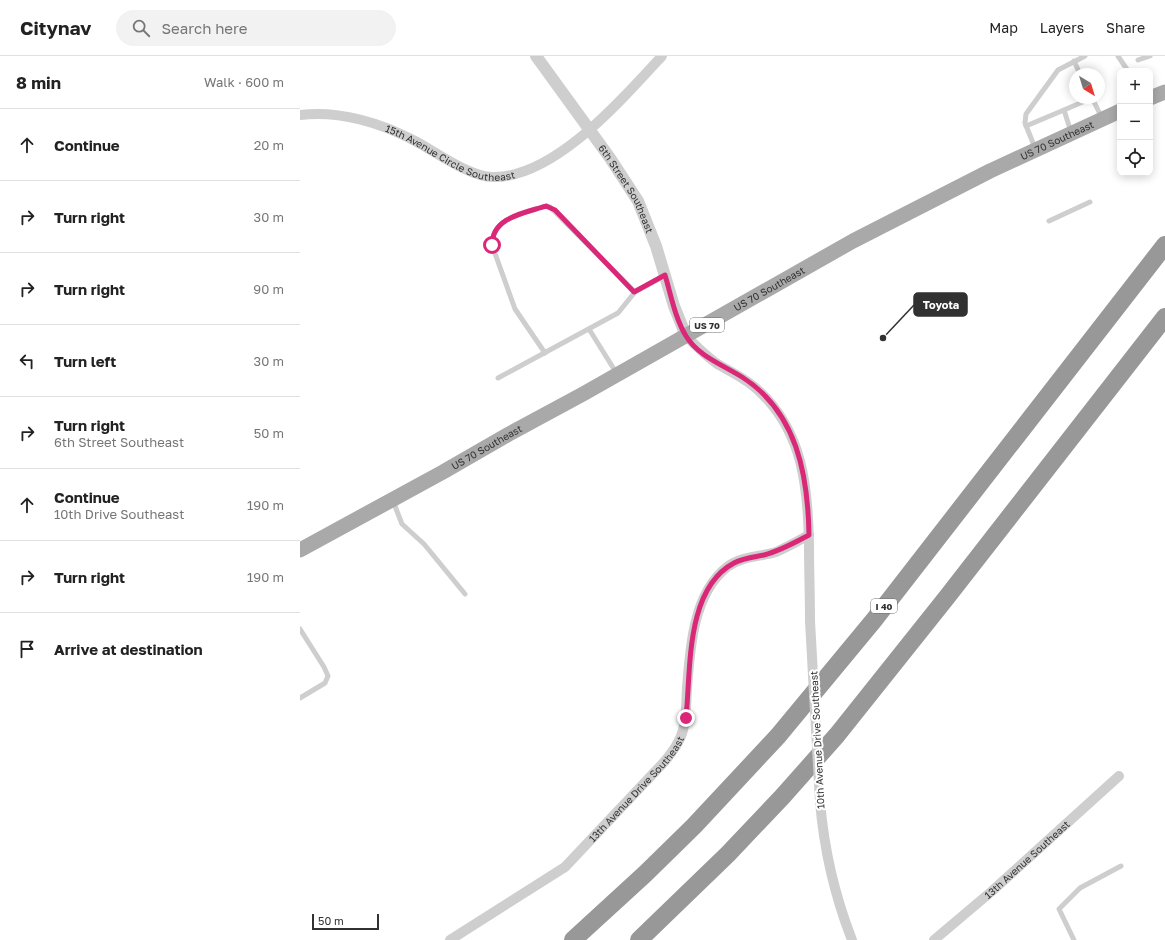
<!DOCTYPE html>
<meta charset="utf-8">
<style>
body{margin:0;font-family:"Golos Text",sans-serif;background:#f2f2f2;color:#222}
.controls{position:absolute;right:12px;top:12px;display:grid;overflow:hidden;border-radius:8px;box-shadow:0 2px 10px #0003}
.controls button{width:36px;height:36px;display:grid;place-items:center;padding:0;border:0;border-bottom:1px solid #e0e0e0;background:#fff;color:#222;font:20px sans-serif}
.compass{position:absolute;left:769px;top:12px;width:36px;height:36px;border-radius:50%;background:#fff;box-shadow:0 2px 10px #0003;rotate:142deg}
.scale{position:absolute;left:12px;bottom:10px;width:67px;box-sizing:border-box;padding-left:4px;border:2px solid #313131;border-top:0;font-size:11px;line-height:14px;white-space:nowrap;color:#313131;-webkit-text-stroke:3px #fff;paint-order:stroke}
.stop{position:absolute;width:12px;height:12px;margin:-9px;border:3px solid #db2777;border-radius:50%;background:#fff}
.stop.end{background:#db2777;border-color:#fff;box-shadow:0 1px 4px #0008}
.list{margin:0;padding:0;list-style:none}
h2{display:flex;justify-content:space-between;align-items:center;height:52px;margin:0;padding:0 16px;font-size:17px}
h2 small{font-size:13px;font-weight:400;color:#767676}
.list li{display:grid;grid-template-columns:26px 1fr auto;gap:12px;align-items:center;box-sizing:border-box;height:72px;padding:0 16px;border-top:1px solid #e0e0e0}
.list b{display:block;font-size:15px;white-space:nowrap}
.list p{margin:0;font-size:13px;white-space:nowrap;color:#767676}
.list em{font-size:13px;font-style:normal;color:#767676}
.icon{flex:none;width:22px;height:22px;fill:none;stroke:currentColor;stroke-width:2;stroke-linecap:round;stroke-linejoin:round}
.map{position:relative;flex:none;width:865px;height:884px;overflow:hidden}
header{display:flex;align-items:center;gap:24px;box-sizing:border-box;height:56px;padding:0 20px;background:#fff;border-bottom:1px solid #e0e0e0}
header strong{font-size:19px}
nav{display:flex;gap:22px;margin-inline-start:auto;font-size:14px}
.search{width:280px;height:36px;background:#f2f2f2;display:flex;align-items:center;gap:10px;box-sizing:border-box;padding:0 14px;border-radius:22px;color:#767676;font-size:15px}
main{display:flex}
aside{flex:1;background:#fff}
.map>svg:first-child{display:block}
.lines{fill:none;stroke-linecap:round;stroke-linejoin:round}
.service{stroke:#cecece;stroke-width:5}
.minor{stroke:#cecece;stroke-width:10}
.tertiary{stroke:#cecece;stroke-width:12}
.primary{stroke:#a9a9a9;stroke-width:15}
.motorway{stroke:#989898;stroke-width:18}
.minor-bridge{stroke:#cecece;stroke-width:10}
.route{stroke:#db2777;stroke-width:5}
.labels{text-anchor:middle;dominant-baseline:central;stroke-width:4;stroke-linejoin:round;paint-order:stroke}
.shield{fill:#fff;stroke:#6f6f6f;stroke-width:1}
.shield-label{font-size:9px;font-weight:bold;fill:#313131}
.street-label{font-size:10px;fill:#313131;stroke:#fff}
.leader{fill:none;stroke:#313131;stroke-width:1.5}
.callout-dot{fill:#313131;stroke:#fff;stroke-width:1.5}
.callout{fill:#313131;stroke:#313131;stroke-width:1.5}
.callout-label{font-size:11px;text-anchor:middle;font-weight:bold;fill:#fff}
</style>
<header>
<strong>Citynav</strong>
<div class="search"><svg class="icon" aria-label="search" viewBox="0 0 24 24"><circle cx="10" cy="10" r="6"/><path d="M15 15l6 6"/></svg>Search here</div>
<nav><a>Map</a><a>Layers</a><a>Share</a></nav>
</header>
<main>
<aside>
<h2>8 min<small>Walk · 600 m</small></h2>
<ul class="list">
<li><svg class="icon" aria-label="ahead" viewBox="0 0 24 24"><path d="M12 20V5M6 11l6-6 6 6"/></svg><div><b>Continue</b></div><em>20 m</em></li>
<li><svg class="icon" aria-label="right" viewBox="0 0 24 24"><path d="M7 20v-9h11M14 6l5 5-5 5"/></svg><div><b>Turn right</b></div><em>30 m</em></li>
<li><svg class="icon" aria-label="right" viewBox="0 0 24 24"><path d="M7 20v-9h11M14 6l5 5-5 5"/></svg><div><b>Turn right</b></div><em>90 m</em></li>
<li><svg class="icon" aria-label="left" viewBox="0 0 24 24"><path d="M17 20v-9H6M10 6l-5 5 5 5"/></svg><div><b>Turn left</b></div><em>30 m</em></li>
<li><svg class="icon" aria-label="right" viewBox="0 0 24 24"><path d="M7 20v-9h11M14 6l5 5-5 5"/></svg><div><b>Turn right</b><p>6th Street Southeast</p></div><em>50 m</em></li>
<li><svg class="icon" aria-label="ahead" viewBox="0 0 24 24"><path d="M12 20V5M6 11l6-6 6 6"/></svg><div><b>Continue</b><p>10th Drive Southeast</p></div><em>190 m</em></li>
<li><svg class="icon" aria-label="right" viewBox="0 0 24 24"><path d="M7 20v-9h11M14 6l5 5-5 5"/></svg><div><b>Turn right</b></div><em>190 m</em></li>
<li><svg class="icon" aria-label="arrive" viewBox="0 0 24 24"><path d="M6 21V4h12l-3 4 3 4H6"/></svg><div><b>Arrive at destination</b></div></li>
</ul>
</aside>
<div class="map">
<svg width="865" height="884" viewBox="0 0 865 884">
<rect width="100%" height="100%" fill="#fff"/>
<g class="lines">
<g class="service">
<path d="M 818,0 L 828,15"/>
<path d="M 838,4 L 850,0"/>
<path d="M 774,5 L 780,18"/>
<path d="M 792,42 L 802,62"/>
<path d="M 726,70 L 764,54"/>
<path d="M 771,76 L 764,54 L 792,42"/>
<path d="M 735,92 L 725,67 L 726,58 L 758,14 L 785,0"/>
<path d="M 749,165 L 790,146"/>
<path d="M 289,273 L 317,318"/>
<path d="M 245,297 L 215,253 L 192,189 C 192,161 225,157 246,150 L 250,151 L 335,236"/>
<path d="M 198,322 L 318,257 L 335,236 L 364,220"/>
<path d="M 93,445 L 102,468 L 124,488 L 165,538"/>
<path d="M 0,573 L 24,611 L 28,620 L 25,627 L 0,642"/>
<path d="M 774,884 L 759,853 L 780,832 L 821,810"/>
</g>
<g class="minor">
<path id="s1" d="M 0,59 C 39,54 82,67 117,86 C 137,97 170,121 193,121 C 255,122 323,42 362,0"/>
<path d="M 386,280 C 396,290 405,299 416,307 C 430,316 446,322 459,335 C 503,376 508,431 509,489 C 509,514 510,539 510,565"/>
<path d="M 520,745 C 524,794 534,838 552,884"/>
<path id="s2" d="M 150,884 L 265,811 L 365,705 C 372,696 380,686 383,674 C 387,660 386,646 387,632 C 390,592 393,538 427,511 C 441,500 460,501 476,496 C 488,491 498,485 509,479"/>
<path id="s3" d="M 634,884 L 692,835 L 819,720"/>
</g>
<path class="tertiary" id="s4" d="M 236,0 L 310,102 L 338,145 L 356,190 L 374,250 L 386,280"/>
<g class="primary">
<path d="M 850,42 L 865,36"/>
<path id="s5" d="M 0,494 L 143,416 L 209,378 L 283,338 L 553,185 L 690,115 L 820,55"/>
</g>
<g class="motorway">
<path d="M 273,884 L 345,818 L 394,770 L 478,680 L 574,564 L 865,189"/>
<path d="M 339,884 L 428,798 L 483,740 L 537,679 L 647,541 L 865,261"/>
</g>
<path class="minor-bridge" d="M 510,565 L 520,745"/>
</g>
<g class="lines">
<path class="route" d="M 192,189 C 192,161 225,157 246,150 L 255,154 L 334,236 L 365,219 C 371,239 375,262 386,280 C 398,300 423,309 442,321 C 497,356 508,419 509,479 C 494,487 480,495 464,499 C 454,501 443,502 434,507 C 385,533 391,614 386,662"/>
</g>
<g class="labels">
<g class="shield">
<rect x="390" y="262" width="34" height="14" rx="3"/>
<rect x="571" y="543" width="26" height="14" rx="3"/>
</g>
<g class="shield-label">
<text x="407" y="269">US 70</text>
<text x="584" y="550">I 40</text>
</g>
<g class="street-label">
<text stroke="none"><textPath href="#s5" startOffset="861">US 70 Southeast</textPath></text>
<text stroke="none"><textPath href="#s1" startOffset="158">15th Avenue Circle Southeast</textPath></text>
<text stroke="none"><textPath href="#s4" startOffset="161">6th Street Southeast</textPath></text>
<text stroke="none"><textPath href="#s5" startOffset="537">US 70 Southeast</textPath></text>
<text stroke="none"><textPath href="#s5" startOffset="213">US 70 Southeast</textPath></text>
<text transform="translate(517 684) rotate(-93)">10th Avenue Drive Southeast</text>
<text stroke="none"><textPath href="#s2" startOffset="242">13th Avenue Drive Southeast</textPath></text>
<text stroke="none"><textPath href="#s3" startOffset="123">13th Avenue Southeast</textPath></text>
</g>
</g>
<path class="leader" d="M583 282L614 249"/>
<circle class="callout-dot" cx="583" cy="282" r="4"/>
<rect class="callout" x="614" y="237" width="53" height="23" rx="4"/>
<g class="callout-label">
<text x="641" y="253">Toyota</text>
</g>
</svg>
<div class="controls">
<button>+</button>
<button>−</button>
<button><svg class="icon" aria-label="locate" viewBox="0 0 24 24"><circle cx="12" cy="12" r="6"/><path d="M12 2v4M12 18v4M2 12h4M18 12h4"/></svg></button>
</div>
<svg class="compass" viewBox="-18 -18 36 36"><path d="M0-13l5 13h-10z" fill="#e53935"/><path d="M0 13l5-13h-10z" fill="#767676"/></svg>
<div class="scale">50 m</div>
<div class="stop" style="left:192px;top:189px"></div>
<div class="stop end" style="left:386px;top:662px"></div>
</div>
</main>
